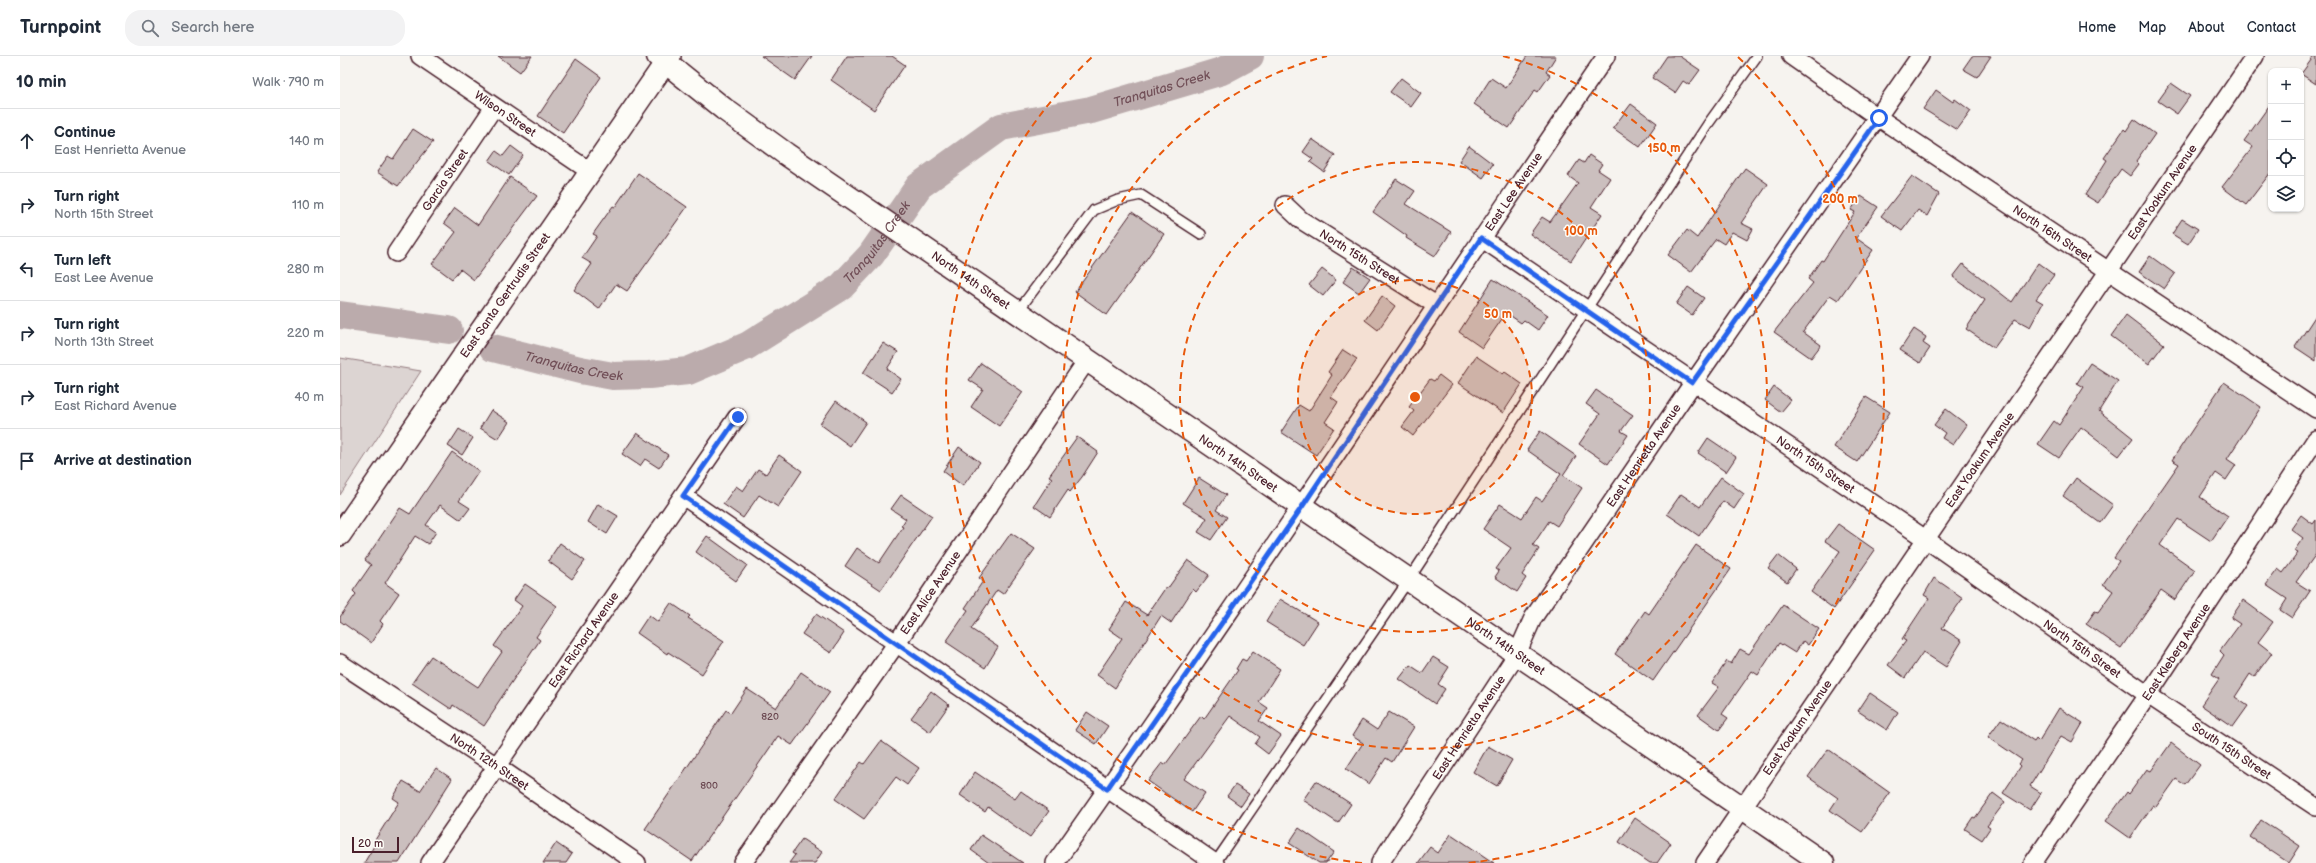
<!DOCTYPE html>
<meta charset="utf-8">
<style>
body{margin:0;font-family:"Balsamiq Sans",sans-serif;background:#f2f2f3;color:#1f2937}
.controls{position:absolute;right:12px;top:12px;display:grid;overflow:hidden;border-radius:8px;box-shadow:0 1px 3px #0004}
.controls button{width:36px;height:36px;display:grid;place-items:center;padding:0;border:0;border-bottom:1px solid #e0e1e3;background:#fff;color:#1f2937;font:20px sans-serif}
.scale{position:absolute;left:12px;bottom:10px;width:47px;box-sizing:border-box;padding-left:4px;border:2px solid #4a1f2b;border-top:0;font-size:11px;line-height:14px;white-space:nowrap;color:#4a1f2b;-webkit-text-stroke:3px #fdfcf7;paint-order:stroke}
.stop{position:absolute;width:12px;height:12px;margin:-9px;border:3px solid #2563eb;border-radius:50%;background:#fff}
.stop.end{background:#2563eb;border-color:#fff;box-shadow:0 1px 4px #0008}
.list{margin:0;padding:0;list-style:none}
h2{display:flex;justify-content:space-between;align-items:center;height:52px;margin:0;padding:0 16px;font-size:17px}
h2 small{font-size:13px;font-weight:400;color:#747a83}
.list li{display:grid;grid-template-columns:26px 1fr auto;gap:12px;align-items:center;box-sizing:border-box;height:64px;padding:0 16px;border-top:1px solid #e0e1e3}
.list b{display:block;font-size:15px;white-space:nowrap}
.list p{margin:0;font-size:13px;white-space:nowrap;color:#747a83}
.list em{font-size:13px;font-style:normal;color:#747a83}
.icon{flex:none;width:22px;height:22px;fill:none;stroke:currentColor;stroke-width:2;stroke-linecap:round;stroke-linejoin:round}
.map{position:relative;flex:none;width:1976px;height:807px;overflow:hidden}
header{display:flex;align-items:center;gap:24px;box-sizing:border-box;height:56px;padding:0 20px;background:#fff;border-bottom:1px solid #e0e1e3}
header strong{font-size:19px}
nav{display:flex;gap:22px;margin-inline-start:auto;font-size:14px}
.search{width:280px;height:36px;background:#f2f2f3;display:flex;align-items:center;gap:10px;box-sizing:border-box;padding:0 14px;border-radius:16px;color:#747a83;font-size:15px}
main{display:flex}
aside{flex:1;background:#fff}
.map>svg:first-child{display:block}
.green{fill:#dcd4d2;stroke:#937a7e}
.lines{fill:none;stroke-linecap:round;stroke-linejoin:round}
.river{stroke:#bbabac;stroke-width:28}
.building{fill:#cbbfbe;stroke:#4a1f2b}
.service-casing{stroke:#4a1f2b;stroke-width:12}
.minor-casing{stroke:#4a1f2b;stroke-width:20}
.tertiary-casing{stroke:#4a1f2b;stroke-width:24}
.primary-casing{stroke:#4a1f2b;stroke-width:25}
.service{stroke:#fdfcf7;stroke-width:9}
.minor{stroke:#fdfcf7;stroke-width:17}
.tertiary{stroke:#fdfcf7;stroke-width:21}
.primary{stroke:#fdfcf7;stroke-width:22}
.route{stroke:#2563eb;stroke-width:5}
.ring{fill:none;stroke:#e8590c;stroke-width:2;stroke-dasharray:7 5}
.labels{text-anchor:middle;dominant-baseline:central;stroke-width:3;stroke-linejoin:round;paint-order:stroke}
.number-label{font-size:10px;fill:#6a4750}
.street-label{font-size:12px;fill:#4a1f2b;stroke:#fdfcf7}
.water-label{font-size:13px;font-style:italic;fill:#725058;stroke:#fdfcf7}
.centre{fill:#e8590c;stroke:#fdfcf7;stroke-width:2}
.ring-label{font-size:12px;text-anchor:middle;font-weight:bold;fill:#e8590c;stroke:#fdfcf7;stroke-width:3;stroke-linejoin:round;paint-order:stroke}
</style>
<header>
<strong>Turnpoint</strong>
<div class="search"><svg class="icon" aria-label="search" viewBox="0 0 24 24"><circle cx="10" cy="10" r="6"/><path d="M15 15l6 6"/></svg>Search here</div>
<nav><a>Home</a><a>Map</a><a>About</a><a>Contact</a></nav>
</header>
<main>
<aside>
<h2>10 min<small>Walk · 790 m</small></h2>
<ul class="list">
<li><svg class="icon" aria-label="ahead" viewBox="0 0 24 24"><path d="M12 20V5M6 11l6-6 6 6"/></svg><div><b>Continue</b><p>East Henrietta Avenue</p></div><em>140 m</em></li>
<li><svg class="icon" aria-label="right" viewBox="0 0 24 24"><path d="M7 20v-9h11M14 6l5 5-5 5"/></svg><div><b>Turn right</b><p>North 15th Street</p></div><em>110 m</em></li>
<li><svg class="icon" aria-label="left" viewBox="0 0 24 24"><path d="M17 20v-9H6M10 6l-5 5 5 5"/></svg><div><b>Turn left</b><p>East Lee Avenue</p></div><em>280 m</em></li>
<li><svg class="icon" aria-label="right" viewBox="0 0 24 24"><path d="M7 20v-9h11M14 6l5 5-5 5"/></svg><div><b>Turn right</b><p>North 13th Street</p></div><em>220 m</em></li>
<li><svg class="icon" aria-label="right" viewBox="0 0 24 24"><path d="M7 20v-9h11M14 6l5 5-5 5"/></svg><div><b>Turn right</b><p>East Richard Avenue</p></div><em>40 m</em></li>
<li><svg class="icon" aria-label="arrive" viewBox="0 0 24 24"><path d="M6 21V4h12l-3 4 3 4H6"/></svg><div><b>Arrive at destination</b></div></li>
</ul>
</aside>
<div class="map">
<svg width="1976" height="807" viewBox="0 0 1976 807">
<rect width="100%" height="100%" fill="#f6f3ef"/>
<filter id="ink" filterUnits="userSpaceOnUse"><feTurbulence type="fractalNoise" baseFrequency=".025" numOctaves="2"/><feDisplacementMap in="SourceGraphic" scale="8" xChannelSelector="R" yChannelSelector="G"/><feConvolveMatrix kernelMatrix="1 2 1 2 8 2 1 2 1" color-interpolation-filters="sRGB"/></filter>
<g filter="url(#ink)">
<path class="green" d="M 0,302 L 81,315 L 0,439 Z"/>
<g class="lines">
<g class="river">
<path d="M 0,259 L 109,274"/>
<path id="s1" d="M 153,292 L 240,314 L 273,320 L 309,319 L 348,315 L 407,290 L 501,231 L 531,199 L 579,130 L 661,71 L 751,54 L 882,15 L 910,0"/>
</g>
</g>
<g class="building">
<path d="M 158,0 L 192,0 L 180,16 Z"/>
<path d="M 421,0 L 472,0 L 455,24 Z"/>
<path d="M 507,0 L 552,0 L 565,9 L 534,54 L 491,24 Z"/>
<path d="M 1187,0 L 1216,0 L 1206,16 L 1210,19 L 1198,36 L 1195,34 L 1169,72 L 1134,48 L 1151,22 L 1166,32 Z"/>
<path d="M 1327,0 L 1339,0 L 1360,14 L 1349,29 L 1343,25 L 1335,37 L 1312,22 Z"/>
<path d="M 1632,0 L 1651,0 L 1637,21 L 1623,13 Z"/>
<path d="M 1974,0 L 1976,0 L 1976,28 L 1961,18 Z"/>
<path d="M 236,3 L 261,21 L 223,77 L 198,60 Z"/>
<path d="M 1061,22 L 1081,37 L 1071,51 L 1050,36 Z"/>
<path d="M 1831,27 L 1850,40 L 1837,58 L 1818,45 Z"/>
<path d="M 1596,34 L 1613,46 L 1615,43 L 1631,55 L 1617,74 L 1583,53 Z"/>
<path d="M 1931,47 L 1931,116 L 1906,149 L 1882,131 L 1913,91 L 1904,85 Z"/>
<path d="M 1291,48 L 1317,67 L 1300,91 L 1273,72 Z"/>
<path d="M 1794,63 L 1815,78 L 1796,105 L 1799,108 L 1790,120 L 1781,113 L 1758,147 L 1745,139 L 1767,104 L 1764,102 L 1784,73 L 1786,75 Z"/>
<path d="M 73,73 L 93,86 L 58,130 L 37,116 L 48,100 L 53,103 Z"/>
<path d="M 972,83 L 995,99 L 984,116 L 970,106 L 973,103 L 963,96 Z"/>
<path d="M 171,90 L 183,99 L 169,119 L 149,105 L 156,95 L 163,100 Z"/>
<path d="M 1129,90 L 1153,108 L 1143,122 L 1119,105 Z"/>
<path d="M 1249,99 L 1262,108 L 1258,114 L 1270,122 L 1251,151 L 1262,158 L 1231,205 L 1190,178 L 1202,161 L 1210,166 L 1238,127 L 1228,120 L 1239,104 L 1244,107 Z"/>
<path d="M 1405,112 L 1428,128 L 1401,167 L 1413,173 L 1407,184 L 1392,176 L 1384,188 L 1376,183 L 1351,216 L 1328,199 L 1347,174 L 1357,182 Z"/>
<path d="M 298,117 L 347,151 L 287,235 L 276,228 L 259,253 L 234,234 L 252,208 L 242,202 L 257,180 L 253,178 L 273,150 L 275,151 Z"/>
<path d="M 1572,120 L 1599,138 L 1587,160 L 1578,154 L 1562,175 L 1541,160 Z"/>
<path d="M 170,121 L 197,140 L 134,224 L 120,213 L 112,223 L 92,208 L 116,176 L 104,167 L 115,152 L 138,169 Z"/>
<path d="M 1056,123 L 1075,135 L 1066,148 L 1111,176 L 1095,200 L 1066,182 L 1067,180 L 1033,156 Z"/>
<path d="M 1521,140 L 1538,151 L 1516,182 L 1533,194 L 1498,244 L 1490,239 L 1463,276 L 1481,289 L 1471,302 L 1434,276 L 1473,227 L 1468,223 L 1481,204 L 1483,205 L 1515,156 L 1511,154 Z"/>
<path d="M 792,156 L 824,178 L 767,259 L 735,236 Z"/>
<path d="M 1842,163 L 1858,173 L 1848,188 L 1832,178 Z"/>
<path d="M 1810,200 L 1835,218 L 1824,233 L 1799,216 Z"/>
<path d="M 1698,207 L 1714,219 L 1696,243 L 1703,247 L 1690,271 L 1675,263 L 1654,292 L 1626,273 L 1645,244 L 1613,221 L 1623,208 L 1672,246 Z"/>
<path d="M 1013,211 L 1030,222 L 1019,237 L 1003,226 Z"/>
<path d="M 982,213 L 996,224 L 983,240 L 969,229 Z"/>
<path d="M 1153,223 L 1208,259 L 1198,274 L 1184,264 L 1181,267 L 1168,258 L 1166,261 L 1164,260 L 1142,292 L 1119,276 Z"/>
<path d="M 1348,231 L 1364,242 L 1352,259 L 1336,248 Z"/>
<path d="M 1042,240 L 1055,250 L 1038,274 L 1025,264 Z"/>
<path d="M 1786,259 L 1824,288 L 1809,308 L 1771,280 Z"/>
<path d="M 1976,259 L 1976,305 L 1955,291 Z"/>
<path d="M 1574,273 L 1586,281 L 1583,287 L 1590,292 L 1580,307 L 1560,294 Z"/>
<path d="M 543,287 L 558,296 L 547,313 L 561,323 L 552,336 L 523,317 Z"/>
<path d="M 1003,294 L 1017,303 L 991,341 L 998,346 L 985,366 L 994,372 L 976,399 L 941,376 L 959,349 L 969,355 L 992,319 L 988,316 Z"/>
<path d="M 1136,300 L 1163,318 L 1165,316 L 1182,328 L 1163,357 L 1118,327 Z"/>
<path d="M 641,307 L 683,336 L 659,370 L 631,351 L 643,333 L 629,324 Z"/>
<path d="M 1750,307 L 1778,325 L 1759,355 L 1793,382 L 1779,400 L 1741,371 L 1719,402 L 1698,388 L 1714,365 L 1719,369 L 1744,331 L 1737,327 Z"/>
<path d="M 1099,319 L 1112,329 L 1073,380 L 1062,371 L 1074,355 L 1069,351 L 1090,323 L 1094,325 Z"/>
<path d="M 1884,326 L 1921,351 L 1887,403 L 1896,409 L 1886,424 L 1876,417 L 1860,441 L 1888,460 L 1871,485 L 1838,463 L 1820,489 L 1855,514 L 1835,544 L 1821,534 L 1781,592 L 1746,568 L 1755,555 L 1758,556 L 1773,535 L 1763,528 L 1779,505 L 1774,502 L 1839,408 L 1832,404 Z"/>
<path d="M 1434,331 L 1451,344 L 1441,356 L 1425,344 Z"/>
<path d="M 1256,334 L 1293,359 L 1281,375 L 1288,379 L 1268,408 L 1239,388 L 1260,358 L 1246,348 Z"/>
<path d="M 1526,341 L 1550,356 L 1517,406 L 1494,391 Z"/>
<path d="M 496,345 L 526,366 L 510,390 L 480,368 Z"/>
<path d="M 1606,353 L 1627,369 L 1613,389 L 1602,382 L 1605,377 L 1594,369 Z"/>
<path d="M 151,354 L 169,366 L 158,383 L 140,372 Z"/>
<path d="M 119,373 L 133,382 L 122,399 L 108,390 Z"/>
<path d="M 1200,375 L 1236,400 L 1223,419 L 1242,432 L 1217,470 L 1209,465 L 1193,489 L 1199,493 L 1182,519 L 1186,522 L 1177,536 L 1155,521 L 1159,515 L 1156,513 L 1171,492 L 1143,473 L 1160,448 L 1182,462 L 1196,441 L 1202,445 L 1221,418 L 1187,394 Z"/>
<path d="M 297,377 L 328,399 L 319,412 L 305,403 L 300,410 L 282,398 Z"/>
<path d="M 737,381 L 758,396 L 742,421 L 730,436 L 728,434 L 710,461 L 694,450 L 712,422 L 709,420 Z"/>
<path d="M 1368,382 L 1396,401 L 1386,416 L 1358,397 Z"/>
<path d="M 619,391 L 640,406 L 623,430 L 603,415 Z"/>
<path d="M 112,396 L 139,415 L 119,445 L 130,452 L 121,464 L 100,449 L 86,469 L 96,476 L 88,488 L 75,480 L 45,527 L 59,537 L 40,565 L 43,568 L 31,587 L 0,565 L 0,561 L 16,538 L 13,535 L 31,509 L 25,504 L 60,452 L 70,458 Z"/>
<path d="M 439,399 L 462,415 L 438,451 L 419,439 L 403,462 L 383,448 L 396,430 L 403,435 L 418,413 L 426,418 Z"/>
<path d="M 1381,421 L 1404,438 L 1394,453 L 1383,445 L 1359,480 L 1327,458 L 1341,438 L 1360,451 Z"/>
<path d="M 859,422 L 886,439 L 876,454 L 887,461 L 871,484 L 858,476 L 867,462 L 843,447 Z"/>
<path d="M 1736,422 L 1773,449 L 1760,467 L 1723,440 Z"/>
<path d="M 561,439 L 592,460 L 541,534 L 505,510 L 517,492 L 539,507 L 563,471 L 561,470 L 566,463 L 551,453 Z"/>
<path d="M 258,448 L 278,460 L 267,478 L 248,466 Z"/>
<path d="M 1961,459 L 1973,468 L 1976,464 L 1976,498 L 1956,526 L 1970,535 L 1952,562 L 1940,554 L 1947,543 L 1926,529 L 1938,513 L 1943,517 L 1958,497 L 1954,495 L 1963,482 L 1951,473 Z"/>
<path d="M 1498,468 L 1535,494 L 1494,553 L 1471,536 L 1500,495 L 1485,485 Z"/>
<path d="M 671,477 L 695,493 L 663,538 L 657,534 L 631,573 L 658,591 L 645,612 L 606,586 L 628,554 L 625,552 L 643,525 L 639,522 Z"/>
<path d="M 367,480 L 407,509 L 396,525 L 356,496 Z"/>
<path d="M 220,487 L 245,505 L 232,523 L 208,505 Z"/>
<path d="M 1356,489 L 1391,513 L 1313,625 L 1275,598 L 1305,555 L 1309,558 Z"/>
<path d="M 1438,499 L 1456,513 L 1447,526 L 1428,512 Z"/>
<path d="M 848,504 L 869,519 L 856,536 L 853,533 L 831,567 L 821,560 L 775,632 L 757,619 L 782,582 L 769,573 L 786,546 L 807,559 L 826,531 L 828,532 Z"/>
<path d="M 1594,522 L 1623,542 L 1602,572 L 1622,585 L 1606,611 L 1583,596 L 1565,622 L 1548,609 L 1566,585 L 1562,583 L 1589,542 L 1584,539 Z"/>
<path d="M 185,528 L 217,550 L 196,581 L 200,584 L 155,651 L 156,652 L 144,670 L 113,649 L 111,653 L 72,627 L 91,600 L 138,631 L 162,596 L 154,590 L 182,550 L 174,544 Z"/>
<path d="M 940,543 L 978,566 L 963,589 L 926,566 Z"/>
<path d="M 1903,544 L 1933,566 L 1918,586 L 1932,597 L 1914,621 L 1910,618 L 1895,641 L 1908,650 L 1893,671 L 1861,649 L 1879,623 L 1872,618 L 1884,599 L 1880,595 L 1900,568 L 1891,562 Z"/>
<path d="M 331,547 L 350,560 L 348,562 L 384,585 L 362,618 L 328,596 L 327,598 L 297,577 L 309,559 L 318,566 Z"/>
<path d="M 1443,549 L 1479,573 L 1468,589 L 1463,585 L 1455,597 L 1439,587 L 1418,619 L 1412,615 L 1382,658 L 1388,662 L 1379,674 L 1358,659 L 1379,631 L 1372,627 L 1387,605 L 1391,608 L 1400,593 L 1409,598 Z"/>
<path d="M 476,558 L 504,577 L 491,597 L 462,578 Z"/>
<path d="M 913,595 L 940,613 L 919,646 L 928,652 L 919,665 L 941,680 L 928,698 L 915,688 L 920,681 L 890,660 L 844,723 L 865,737 L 852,756 L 808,725 L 822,707 L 825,709 L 861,660 L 864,663 L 898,614 L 896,613 L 902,603 L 906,605 Z"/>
<path d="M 1093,601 L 1109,611 L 1098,628 L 1105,633 L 1095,648 L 1059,623 L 1070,609 L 1082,617 Z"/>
<path d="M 461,616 L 490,636 L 452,689 L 438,680 L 352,805 L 305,773 L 386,654 L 391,657 L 407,633 L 436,652 Z"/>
<path d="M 591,635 L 609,649 L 590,676 L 571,662 Z"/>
<path d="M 1530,637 L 1558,656 L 1547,674 L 1518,655 Z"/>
<path d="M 1719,652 L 1743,667 L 1732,686 L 1721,680 L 1690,730 L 1701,737 L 1690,754 L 1663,737 L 1681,710 L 1679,708 L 1682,704 L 1648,681 L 1661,663 L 1694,685 L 1696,682 L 1699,685 Z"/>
<path d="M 747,656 L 768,670 L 756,688 L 735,674 Z"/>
<path d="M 1049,656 L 1074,671 L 1052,706 L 1046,702 L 1029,728 L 1006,713 L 1023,687 L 1012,680 L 1022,664 L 1037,674 Z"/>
<path d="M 541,685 L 579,712 L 567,729 L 556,721 L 524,763 L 495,743 L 521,706 L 524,708 Z"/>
<path d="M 1831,687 L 1860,709 L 1845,729 L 1836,723 L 1816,751 L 1813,749 L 1790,782 L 1766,765 L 1787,736 L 1789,738 L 1807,713 L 1811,715 Z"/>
<path d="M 1148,690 L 1172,704 L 1157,730 L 1133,716 Z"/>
<path d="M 1488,693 L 1550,737 L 1522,776 L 1490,754 L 1498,742 L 1468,721 Z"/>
<path d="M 96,712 L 112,723 L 59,807 L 24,807 L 37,785 L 35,784 L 59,746 L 53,742 L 63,725 L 80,735 Z"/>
<path d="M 635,716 L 675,743 L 681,735 L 709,755 L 690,781 L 648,751 L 645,756 L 620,739 Z"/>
<path d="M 976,725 L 1011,748 L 998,767 L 963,744 Z"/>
<path d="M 895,729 L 909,738 L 901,750 L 887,740 Z"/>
<path d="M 1653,737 L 1665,746 L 1647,770 L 1650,772 L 1642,784 L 1625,773 L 1633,761 L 1635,762 Z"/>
<path d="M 1295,762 L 1331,787 L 1317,807 L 1310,807 L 1279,786 Z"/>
<path d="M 1921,764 L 1960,790 L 1949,807 L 1910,781 Z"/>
<path d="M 959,772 L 994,796 L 986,807 L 979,807 L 949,787 Z"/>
<path d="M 1111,778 L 1154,807 L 1078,807 L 1090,791 L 1098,797 Z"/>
<path d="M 641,779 L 683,807 L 649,807 L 631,794 Z"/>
<path d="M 462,783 L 482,796 L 475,807 L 449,807 L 455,799 L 452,797 Z"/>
<path d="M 216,787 L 232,798 L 226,807 L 203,807 Z"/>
</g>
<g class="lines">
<g class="service-casing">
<g id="service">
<path d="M 678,255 L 754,154 L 778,144 L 801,139 L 861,178"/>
<path d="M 875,807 L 1068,525 L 1368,68 L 1417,0"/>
</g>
</g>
<g class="minor-casing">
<g id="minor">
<path id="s2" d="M 80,0 L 251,116"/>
<path id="s3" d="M 1451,0 L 1539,62 L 1976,353"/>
<path id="s4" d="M 945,149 L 961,164 L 1096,249"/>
<path id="s5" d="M 1141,182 L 1587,484 L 1808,639 L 1976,751"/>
<path id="s6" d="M 56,197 L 154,51"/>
<path d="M 343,440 L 875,807"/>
<path id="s7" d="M 0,607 L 155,709 L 297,807"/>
<path id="s8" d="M 90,807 L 397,361"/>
<path id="s9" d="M 403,807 L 556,588 L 747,304"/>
<path id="s10" d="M 715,807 C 903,541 1082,269 1266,0"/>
<path id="s11" d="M 1040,807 L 1177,598 L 1193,562 L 1353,327 L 1580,0"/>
<path id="s12" d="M 1365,807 L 1915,0"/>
<path id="s13" d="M 1693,807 L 1808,639 L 1976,383"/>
</g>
</g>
<g class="tertiary-casing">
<g id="tertiary">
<path id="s14" d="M 0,479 L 330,0"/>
</g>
</g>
<g class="primary-casing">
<g id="primary">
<path id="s15" d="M 318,0 L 384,53 L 446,98 L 1483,807"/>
</g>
</g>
<use href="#service" class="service"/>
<use href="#minor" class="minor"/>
<use href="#tertiary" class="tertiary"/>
<use href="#primary" class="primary"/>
</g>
</g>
<g class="lines" filter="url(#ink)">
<path class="route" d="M 398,361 L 343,440 L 767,733 L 962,451 L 1141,182 L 1352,327 L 1539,62"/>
</g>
<circle cx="1075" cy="341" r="117" fill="#e8590c" fill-opacity=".12"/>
<g class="ring">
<circle cx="1075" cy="341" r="117"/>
<circle cx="1075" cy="341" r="235"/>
<path d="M1163 0A352 352 0 1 1 987 0"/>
<path d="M1022 807A469 469 0 0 1 752 1M1398 1A469 469 0 0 1 1128 807"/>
</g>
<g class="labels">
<g class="number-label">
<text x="430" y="661">820</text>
<text x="369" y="730">800</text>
</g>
<g class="street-label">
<text stroke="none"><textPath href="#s2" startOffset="103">Wilson Street</textPath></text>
<text stroke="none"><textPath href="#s6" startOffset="88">Garcia Street</textPath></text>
<text stroke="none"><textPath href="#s10" startOffset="813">East Lee Avenue</textPath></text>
<text stroke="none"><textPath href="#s12" startOffset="812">East Yoakum Avenue</textPath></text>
<text stroke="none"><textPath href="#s3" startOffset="316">North 16th Street</textPath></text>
<text stroke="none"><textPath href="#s4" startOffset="91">North 15th Street</textPath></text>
<text stroke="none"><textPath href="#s15" startOffset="385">North 14th Street</textPath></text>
<text stroke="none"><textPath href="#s14" startOffset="291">East Santa Gertrudis Street</textPath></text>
<text stroke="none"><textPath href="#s11" startOffset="486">East Henrietta Avenue</textPath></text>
<text stroke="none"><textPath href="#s12" startOffset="488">East Yoakum Avenue</textPath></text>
<text stroke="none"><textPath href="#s15" startOffset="709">North 14th Street</textPath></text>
<text stroke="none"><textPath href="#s5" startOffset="404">North 15th Street</textPath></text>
<text stroke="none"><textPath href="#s9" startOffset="329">East Alice Avenue</textPath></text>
<text stroke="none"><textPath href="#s8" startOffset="271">East Richard Avenue</textPath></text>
<text stroke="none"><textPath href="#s15" startOffset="1033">North 14th Street</textPath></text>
<text stroke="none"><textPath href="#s5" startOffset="728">North 15th Street</textPath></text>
<text stroke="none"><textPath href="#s13" startOffset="255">East Kleberg Avenue</textPath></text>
<text stroke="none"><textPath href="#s11" startOffset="162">East Henrietta Avenue</textPath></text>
<text stroke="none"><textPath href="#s12" startOffset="164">East Yoakum Avenue</textPath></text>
<text stroke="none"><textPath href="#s5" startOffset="909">South 15th Street</textPath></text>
<text stroke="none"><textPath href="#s7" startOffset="179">North 12th Street</textPath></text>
</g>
<g class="water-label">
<text stroke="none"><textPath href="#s1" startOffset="768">Tranquitas Creek</textPath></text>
<text stroke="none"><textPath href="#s1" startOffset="431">Tranquitas Creek</textPath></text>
<text stroke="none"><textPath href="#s1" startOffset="83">Tranquitas Creek</textPath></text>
</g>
</g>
<circle cx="1075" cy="341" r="6" class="centre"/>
<g class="ring-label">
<text x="1324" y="96">150 m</text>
<text x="1500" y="147">200 m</text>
<text x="1241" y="179">100 m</text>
<text x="1158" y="262">50 m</text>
</g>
</svg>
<div class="controls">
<button>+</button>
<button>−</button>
<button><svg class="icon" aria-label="locate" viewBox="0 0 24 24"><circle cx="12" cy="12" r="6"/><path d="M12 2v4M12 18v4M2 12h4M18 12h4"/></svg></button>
<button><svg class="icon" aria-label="layers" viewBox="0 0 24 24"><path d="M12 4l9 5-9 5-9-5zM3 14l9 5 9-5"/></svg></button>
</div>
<div class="scale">20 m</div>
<div class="stop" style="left:1539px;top:62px"></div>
<div class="stop end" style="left:398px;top:361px"></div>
</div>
</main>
